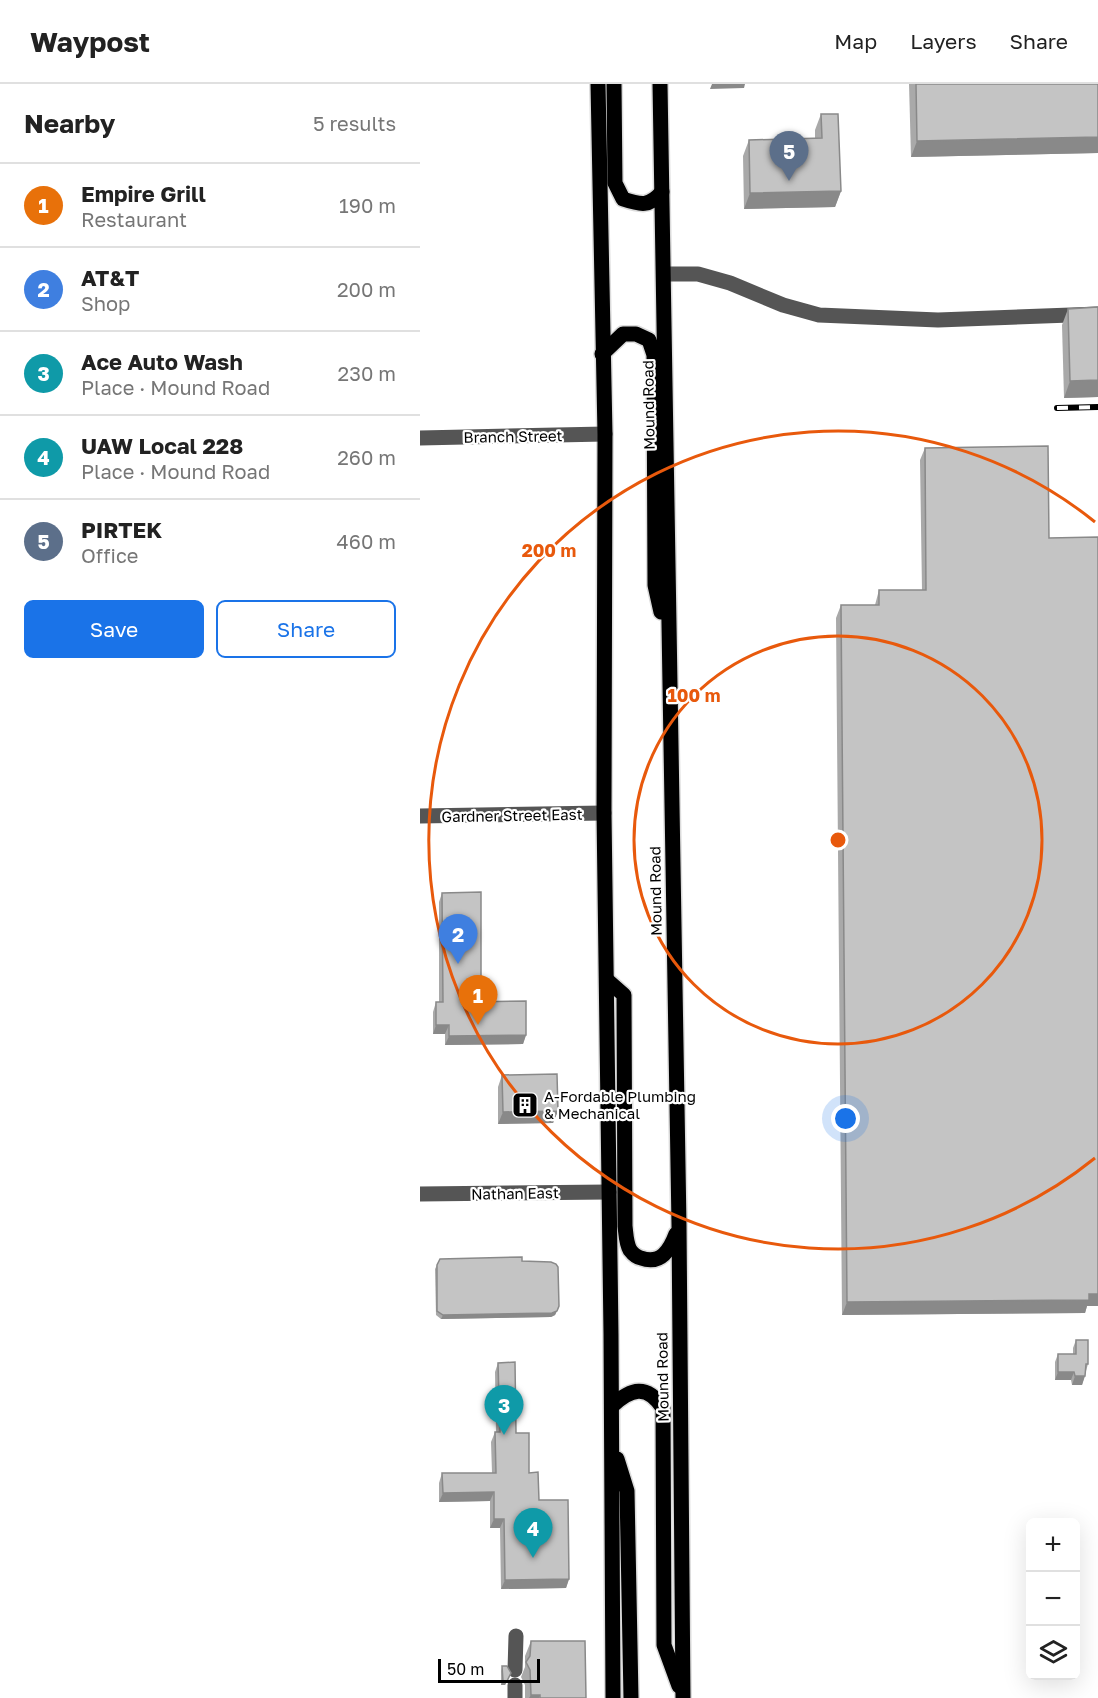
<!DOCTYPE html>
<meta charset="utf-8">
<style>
body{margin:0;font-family:"Golos Text",sans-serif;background:#f2f2f2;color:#222}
.controls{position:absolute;right:18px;bottom:18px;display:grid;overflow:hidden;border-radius:9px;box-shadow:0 6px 24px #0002}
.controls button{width:54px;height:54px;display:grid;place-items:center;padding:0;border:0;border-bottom:2px solid #e0e0e0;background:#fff;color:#222;font:30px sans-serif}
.scale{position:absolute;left:18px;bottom:15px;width:102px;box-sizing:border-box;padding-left:6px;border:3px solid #000;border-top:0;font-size:16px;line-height:21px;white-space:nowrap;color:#000;-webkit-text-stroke:4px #fff;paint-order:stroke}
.you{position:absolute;left:426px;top:1035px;width:21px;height:21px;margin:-15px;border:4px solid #fff;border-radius:50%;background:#1a73e8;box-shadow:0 0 0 9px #1a73e833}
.badge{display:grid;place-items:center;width:39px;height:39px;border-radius:50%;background:#1a73e8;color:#fff;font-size:20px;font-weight:700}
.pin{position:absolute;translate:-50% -50px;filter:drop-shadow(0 2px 3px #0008)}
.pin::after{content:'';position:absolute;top:32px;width:21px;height:18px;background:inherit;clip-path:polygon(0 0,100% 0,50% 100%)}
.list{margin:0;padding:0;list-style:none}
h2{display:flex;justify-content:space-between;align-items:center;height:78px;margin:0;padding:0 24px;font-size:26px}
h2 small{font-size:20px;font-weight:400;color:#767676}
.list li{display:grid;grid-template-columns:39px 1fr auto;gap:18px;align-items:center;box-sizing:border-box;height:84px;padding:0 24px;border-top:2px solid #e0e0e0}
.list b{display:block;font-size:22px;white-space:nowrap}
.list p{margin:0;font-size:20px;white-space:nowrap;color:#767676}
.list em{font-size:20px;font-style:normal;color:#767676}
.actions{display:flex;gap:12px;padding:18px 24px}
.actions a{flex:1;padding:14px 0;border:2px solid #1a73e8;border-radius:9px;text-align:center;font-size:21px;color:#1a73e8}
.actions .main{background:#1a73e8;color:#fff}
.icon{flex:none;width:33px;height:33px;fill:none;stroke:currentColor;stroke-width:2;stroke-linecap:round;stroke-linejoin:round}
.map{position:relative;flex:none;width:678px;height:1614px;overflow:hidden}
header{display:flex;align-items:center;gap:36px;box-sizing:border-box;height:84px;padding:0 30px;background:#fff;border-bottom:2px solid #e0e0e0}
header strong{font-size:28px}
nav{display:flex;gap:33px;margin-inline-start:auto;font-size:21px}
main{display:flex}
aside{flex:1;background:#fff}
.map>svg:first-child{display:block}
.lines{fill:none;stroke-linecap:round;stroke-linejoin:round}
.major-casing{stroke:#dbdbdb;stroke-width:18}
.path{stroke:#777;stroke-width:2;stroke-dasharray:1.5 3;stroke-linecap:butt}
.minor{stroke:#555;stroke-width:15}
.major{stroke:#000;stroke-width:15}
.rail-casing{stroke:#000;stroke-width:6}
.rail{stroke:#fff;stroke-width:4;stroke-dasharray:11;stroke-linecap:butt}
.wall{fill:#a9a9a9}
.shaded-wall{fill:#898989}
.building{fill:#c4c4c4;stroke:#898989;stroke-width:1.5}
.ring{fill:none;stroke:#e8590c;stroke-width:3}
.labels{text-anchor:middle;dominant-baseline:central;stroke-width:4.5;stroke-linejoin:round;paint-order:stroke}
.street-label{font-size:15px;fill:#000;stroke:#fff}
.poi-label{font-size:15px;fill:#000;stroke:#fff;text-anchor:start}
.centre{fill:#e8590c;stroke:#fff;stroke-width:3}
.ring-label{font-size:18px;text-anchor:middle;font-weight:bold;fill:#e8590c;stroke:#fff;stroke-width:4.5;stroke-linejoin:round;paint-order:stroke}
</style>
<header>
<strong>Waypost</strong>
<nav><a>Map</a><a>Layers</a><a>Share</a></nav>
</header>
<main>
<aside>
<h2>Nearby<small>5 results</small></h2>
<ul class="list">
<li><span class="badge" style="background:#e8710a">1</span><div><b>Empire Grill</b><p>Restaurant</p></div><em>190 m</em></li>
<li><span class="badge" style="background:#3f7fe0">2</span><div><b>AT&amp;T</b><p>Shop</p></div><em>200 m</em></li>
<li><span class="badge" style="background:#0f9aa8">3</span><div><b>Ace Auto Wash</b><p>Place · Mound Road</p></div><em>230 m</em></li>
<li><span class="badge" style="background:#0f9aa8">4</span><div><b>UAW Local 228</b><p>Place · Mound Road</p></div><em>260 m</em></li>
<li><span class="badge" style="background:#5c6f8a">5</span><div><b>PIRTEK</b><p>Office</p></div><em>460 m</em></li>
</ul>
<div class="actions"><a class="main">Save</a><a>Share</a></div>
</aside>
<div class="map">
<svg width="678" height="1614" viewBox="0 0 678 1614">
<rect width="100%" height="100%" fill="#fff"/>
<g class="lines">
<g class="major-casing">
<g id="major">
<path d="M 178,0 L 185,350 L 184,729 L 191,1250 L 193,1614"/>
<path d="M 194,0 L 195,99 L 203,115 C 221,121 229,123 242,108"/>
<path d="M 240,0 L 259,1141 L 263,1614"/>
<path d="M 182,270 L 203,250 L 216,250 L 229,256 L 234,271 L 235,501 L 241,528"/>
<path d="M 187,896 L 204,911 L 205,1142 C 206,1150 206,1159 210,1166 C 213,1170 216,1173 221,1174 C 241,1181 250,1166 256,1150"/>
<path d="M 192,1322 C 211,1304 227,1300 243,1324 L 244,1561 L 259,1602"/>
<path d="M 197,1375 L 207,1407 L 211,1614"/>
</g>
</g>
<path class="path" d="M 68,918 L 75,911"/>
<g class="minor">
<path d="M 244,190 L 278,190 L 310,199 L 363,221 L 399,231 L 518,236 L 678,230"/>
<path d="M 0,354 L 185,350"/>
<path d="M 0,732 L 184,729"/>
<path d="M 0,1110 L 189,1108"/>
<path d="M 95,1586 L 96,1552"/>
<path d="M 95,1601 L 95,1614"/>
</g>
<use href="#major" class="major"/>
<g class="rail-casing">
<path id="rail" d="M 637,324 L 678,323"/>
</g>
<use href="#rail" class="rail"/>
</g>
<g class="wall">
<path d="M 489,0 L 678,0 L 678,69 L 491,73 Z"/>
<path d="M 401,30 L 421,107 L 415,123 L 324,125 L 323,72 L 329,56 L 395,54 L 395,46 Z"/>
<path d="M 678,223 L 678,313 L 644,314 L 642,241 L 648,225 Z"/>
<path d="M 505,364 L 629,454 L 678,453 L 678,1222 L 667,1222 L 665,1229 L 422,1231 L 416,534 L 421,521 L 455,521 L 459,506 L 502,506 L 500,376 Z"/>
<path d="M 22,809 L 61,902 L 58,911 L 53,918 L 106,951 L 103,960 L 25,961 L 25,950 L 13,950 L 13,928 L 16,918 L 19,918 L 19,818 Z"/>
<path d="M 82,991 L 138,1027 L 133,1039 L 78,1040 L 78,1003 Z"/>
<path d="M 102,1177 L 139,1222 L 135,1231 L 131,1233 L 21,1235 L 16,1231 L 15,1185 L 17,1181 Z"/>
<path d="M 656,1256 L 668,1280 L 662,1301 L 652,1301 L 651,1296 L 635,1296 L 635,1278 L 638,1270 L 653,1270 L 653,1264 Z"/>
<path d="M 78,1279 L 96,1349 L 109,1389 L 119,1416 L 149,1495 L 146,1504 L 81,1505 L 80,1444 L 70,1444 L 70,1417 L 19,1418 L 19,1399 L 22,1389 L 72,1389 L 71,1358 L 75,1348 L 76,1348 L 75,1288 Z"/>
<path d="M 111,1557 L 166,1614 L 105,1614 L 105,1601 L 101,1593 L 105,1583 L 105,1572 Z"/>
<path d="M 82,1582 L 89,1594 L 85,1601 L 81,1601 L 81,1587 Z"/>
</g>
<g class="shaded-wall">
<path d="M 292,0 L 325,0 L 324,4 L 290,5 Z"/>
<path d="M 678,53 L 678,69 L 491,73 L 497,57 Z"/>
<path d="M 421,107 L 415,123 L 324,125 L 330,109 Z"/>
<path d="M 678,296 L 678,313 L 644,314 L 650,297 Z"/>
<path d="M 61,902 L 58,911 L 45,927 L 49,918 Z"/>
<path d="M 16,941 L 29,941 L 25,950 L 13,950 Z"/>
<path d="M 106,951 L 103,960 L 25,961 L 29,952 Z"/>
<path d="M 138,1027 L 133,1039 L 78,1040 L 83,1028 Z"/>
<path d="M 669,1210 L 678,1210 L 678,1222 L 667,1222 L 665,1229 L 422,1231 L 427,1218 Z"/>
<path d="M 137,1227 L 135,1231 L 131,1233 L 21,1235 L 23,1231 Z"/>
<path d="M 638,1288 L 654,1288 L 651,1296 L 635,1296 Z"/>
<path d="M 655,1292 L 665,1292 L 662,1301 L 652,1301 Z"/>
<path d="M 74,1408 L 70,1417 L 19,1418 L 23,1409 Z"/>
<path d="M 74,1435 L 84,1435 L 80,1444 L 70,1444 Z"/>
<path d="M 149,1495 L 146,1504 L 81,1505 L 85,1496 Z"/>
<path d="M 91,1589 L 85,1601 L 81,1601 L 83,1597 Z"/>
<path d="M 111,1611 L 120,1611 L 119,1614 L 109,1614 Z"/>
</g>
<g class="building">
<path d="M 496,0 L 678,0 L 678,53 L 497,57 Z"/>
<path d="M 401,30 L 418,30 L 421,107 L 330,109 L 329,56 L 402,54 Z"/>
<path d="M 678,223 L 678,296 L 650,297 L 648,225 Z"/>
<path d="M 628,362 L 629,454 L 678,453 L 678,1210 L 669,1210 L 669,1216 L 427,1218 L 421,521 L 459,521 L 459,506 L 506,506 L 505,364 Z"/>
<path d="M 61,808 L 61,902 L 49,918 L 106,917 L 106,951 L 29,952 L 29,941 L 16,941 L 16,918 L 23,918 L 22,809 Z"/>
<path d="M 137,990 L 138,1027 L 83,1028 L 82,991 Z"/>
<path d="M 102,1173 L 102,1177 L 131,1178 L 136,1180 L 138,1183 L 139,1222 L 137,1227 L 132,1229 L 23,1231 L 17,1227 L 17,1181 L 20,1175 Z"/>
<path d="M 656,1256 L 668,1256 L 668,1280 L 666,1280 L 665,1292 L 655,1292 L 654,1288 L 638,1288 L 638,1270 L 656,1270 Z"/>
<path d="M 95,1278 L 96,1349 L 109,1349 L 109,1389 L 118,1388 L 119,1416 L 148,1416 L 149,1495 L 85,1496 L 84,1435 L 74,1435 L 74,1408 L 23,1409 L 22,1389 L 76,1389 L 75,1348 L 80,1348 L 78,1279 Z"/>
<path d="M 111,1557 L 165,1557 L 166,1614 L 120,1614 L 120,1611 L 111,1611 L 110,1586 L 106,1578 L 110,1572 Z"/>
<path d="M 82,1582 L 87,1582 L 91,1589 L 87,1597 L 83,1597 Z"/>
</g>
<g class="ring">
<circle cx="418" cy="756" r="204"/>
<path d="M675 1074A409 409 0 1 1 675 438"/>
</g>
<defs>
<g id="building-square" transform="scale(1.35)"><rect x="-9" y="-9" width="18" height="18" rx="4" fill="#000" stroke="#fff"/><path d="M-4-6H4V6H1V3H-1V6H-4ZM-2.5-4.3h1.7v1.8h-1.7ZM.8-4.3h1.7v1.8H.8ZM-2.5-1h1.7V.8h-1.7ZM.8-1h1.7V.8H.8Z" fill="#fff"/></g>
</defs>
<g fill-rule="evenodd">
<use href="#building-square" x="105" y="1021"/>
</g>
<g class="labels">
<g class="street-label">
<text transform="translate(228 321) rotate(-91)">Mound Road</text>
<text transform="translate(93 352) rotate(-1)">Branch Street</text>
<text transform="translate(92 731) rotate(-1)">Gardner Street East</text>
<text transform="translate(235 807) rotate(-91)">Mound Road</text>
<text transform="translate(95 1109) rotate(-1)">Nathan East</text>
<text transform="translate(242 1293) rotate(-91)">Mound Road</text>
</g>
<g class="poi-label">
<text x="124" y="1012">A-Fordable Plumbing<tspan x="124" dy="17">&amp; Mechanical</tspan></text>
</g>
</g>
<circle cx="418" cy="756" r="9" class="centre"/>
<g class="ring-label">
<text x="129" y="473">200 m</text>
<text x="274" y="618">100 m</text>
</g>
</svg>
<div class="controls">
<button>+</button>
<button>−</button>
<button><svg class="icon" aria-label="layers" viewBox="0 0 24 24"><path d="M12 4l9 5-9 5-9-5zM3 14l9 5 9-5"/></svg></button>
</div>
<div class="scale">50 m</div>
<div class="you"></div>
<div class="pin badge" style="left:58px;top:941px;background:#e8710a">1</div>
<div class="pin badge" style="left:38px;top:880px;background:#3f7fe0">2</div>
<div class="pin badge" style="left:84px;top:1351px;background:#0f9aa8">3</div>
<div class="pin badge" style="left:113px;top:1474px;background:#0f9aa8">4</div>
<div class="pin badge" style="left:369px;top:97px;background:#5c6f8a">5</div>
</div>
</main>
